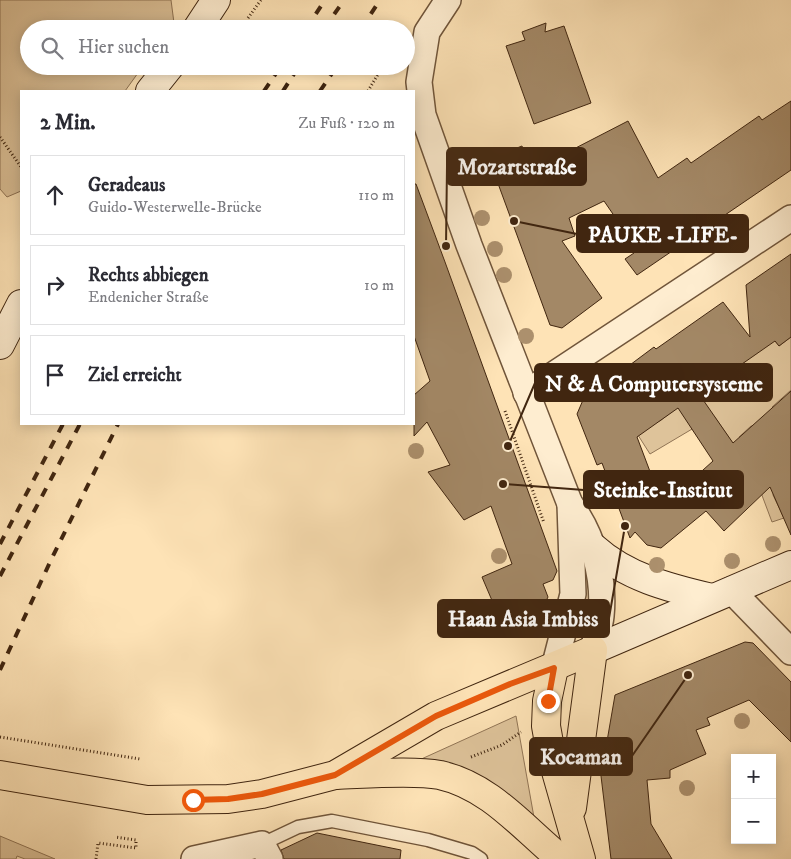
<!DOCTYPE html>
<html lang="de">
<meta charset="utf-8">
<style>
body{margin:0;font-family:"IM FELL DW Pica",serif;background:#f7f7f7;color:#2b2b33}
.controls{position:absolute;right:15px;bottom:15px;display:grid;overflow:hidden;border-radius:0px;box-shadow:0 2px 12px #0003}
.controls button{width:45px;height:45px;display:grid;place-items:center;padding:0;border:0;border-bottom:1px solid #e1e1e2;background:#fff;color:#2b2b33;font:25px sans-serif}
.stop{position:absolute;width:15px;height:15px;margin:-11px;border:4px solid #ea580c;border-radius:50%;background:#fff}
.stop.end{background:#ea580c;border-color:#fff;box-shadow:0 1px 5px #0008}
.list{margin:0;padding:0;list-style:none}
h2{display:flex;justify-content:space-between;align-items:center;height:65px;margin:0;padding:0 20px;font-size:21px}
h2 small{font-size:16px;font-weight:400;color:#7c7c81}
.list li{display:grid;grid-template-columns:32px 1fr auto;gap:15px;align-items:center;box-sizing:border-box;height:80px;margin:0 10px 10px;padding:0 10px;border:1px solid #e1e1e2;border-radius:0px}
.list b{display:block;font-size:19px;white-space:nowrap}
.list p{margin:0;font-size:16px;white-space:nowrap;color:#7c7c81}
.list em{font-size:16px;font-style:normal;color:#7c7c81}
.icon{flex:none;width:28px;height:28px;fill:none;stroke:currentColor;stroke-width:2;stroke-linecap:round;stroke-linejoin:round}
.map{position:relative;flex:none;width:791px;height:859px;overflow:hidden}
.search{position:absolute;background:#fff;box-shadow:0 2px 12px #0003;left:20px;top:20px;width:395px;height:55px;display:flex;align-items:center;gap:12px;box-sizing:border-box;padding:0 18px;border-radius:28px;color:#7c7c81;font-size:19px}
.panel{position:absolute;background:#fff;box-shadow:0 2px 12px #0003;left:20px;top:90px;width:395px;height:335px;border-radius:0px}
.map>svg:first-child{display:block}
.green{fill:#dec39a;stroke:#907455;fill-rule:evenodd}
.building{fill:#a38866;stroke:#412610;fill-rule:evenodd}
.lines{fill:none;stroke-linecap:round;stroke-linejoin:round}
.lane-casing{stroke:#70553a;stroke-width:15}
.street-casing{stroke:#70553a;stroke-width:28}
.secondary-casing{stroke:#412610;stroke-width:30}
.primary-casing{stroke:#412610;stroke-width:30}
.path{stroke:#412610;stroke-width:3;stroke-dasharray:1 2.5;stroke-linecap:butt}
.lane{stroke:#feedd0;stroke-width:12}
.street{stroke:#feedd0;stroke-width:25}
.secondary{stroke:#feedd0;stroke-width:28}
.primary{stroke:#fee3b6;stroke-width:28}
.rail{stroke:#412610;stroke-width:4;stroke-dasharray:9 9;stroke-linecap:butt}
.tree{fill:#ac906d}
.route{stroke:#ea580c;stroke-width:6}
.leader{fill:none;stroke:#412610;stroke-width:2}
.callout-dot{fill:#412610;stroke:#feedd0;stroke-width:2}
.callout{fill:#412610;stroke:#412610;stroke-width:2}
.callout-label{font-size:22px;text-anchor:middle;font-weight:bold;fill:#fff}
</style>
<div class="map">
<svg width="791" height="859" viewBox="0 0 791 859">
<rect width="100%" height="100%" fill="#fee3b6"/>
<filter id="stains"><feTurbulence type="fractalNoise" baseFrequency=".004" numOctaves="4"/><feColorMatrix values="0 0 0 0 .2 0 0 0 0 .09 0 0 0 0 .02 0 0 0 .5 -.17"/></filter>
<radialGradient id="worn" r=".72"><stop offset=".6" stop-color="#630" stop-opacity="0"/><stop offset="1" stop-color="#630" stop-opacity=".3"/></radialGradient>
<g class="green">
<path d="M 0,0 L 171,0 L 174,23 L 170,29 L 29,29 L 29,66 L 143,66 L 125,91 L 21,91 L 21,191 L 7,197 L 0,189 Z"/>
<path d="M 769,333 L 779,346 L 791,337 L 791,390 L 772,407 L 791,428 L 773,495 L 784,518 L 772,522 L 754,474 L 714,416 L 650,454 L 629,421 L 660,421 ZM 751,426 L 752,426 L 757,457 L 739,437 Z"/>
<path d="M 516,716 L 535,823 L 417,761 Z"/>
<path d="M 0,836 L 55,859 L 25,859 L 17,856 L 16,859 L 0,859 Z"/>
</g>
<g class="building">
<path d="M 546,23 L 545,32 L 564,26 L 591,103 L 534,124 L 506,46 L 525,40 L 522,32 Z"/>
<path d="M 791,101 L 791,170 L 637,275 L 625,259 L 634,253 L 622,236 L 626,233 L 604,201 L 569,218 L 575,236 L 562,241 L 602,298 L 562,328 L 550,325 L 489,159 L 522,146 L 531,171 L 628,121 L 658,178 L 687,158 L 691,163 L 759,116 L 762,120 Z"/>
<path d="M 414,184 L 416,184 L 445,262 L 557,571 L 553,580 L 543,584 L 548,597 L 544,605 L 502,624 L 482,577 L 512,564 L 491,506 L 464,520 L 428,472 L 450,465 L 427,422 L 414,436 L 414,395 L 430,381 L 414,336 Z"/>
<path d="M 791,254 L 791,337 L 779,346 L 775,341 L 699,394 L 733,443 L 791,391 L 791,535 L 770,487 L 724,531 L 706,511 L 661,548 L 647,545 L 635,532 L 630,538 L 602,463 L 597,465 L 577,414 L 583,400 L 654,347 L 656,349 L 723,302 L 750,337 L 746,285 ZM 678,408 L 713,461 L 663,506 L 637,437 Z"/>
<path d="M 745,642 L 753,643 L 791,682 L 791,742 L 749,700 L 707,718 L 710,725 L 696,730 L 706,754 L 670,770 L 670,778 L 647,780 L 651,824 L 672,859 L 611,859 L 601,776 L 615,695 Z"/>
<path d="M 317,833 L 401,850 L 400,859 L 284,859 L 281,850 Z"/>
</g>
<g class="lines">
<g class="lane-casing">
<path id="lane" d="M 262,844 L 298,827 L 332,821 L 428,840 L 472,853 L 481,859"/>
</g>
<g class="street-casing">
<g id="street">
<path d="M 448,0 L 427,32 L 419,82 L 423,115 L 469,245 L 570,504 C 593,535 605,577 601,616 C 600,627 595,639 593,650"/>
<path d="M 526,393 L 791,218"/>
<path d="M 731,590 L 791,652"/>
<path d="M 554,668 L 573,594 L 570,504"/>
<path d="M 194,859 L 262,844 L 270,859"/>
</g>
</g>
<g class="secondary-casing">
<g id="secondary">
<path d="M 197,29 L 216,0"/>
<path d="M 150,91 L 170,66"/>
<path d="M 0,345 L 21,304"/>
<path d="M 593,547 C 626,577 669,588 712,598"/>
<path d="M 593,650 L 791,565"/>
</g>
</g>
<g class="primary-casing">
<g id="primary">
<path d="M 554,668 L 547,701 L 546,726 L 551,754 L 581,859"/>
<path d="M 0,775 L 147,800 L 228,799 L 262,794 L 335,775 L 436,716 L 593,650"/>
<path d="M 336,775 C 365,774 413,770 440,775 C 490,786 523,828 561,859"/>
<path d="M 572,808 L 593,650"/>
</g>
</g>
<g class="path">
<path d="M 248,18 L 261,0"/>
<path d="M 368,91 L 383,66"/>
<path d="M 0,137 L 21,167"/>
<path d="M 505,411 L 544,523"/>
<path d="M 0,737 L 140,759"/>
<path d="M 471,757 L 502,745 L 521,732"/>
<path d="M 96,859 L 98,843 L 136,848 L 136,840 L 115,837"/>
</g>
<use href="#lane" class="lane"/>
<use href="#street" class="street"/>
<use href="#secondary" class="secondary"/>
<use href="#primary" class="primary"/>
<g class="rail">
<path d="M 306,29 L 325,0"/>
<path d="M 324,29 L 344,0"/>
<path d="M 361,29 L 380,0"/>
<path d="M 264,91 L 281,66"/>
<path d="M 283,91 L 299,66"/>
<path d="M 320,91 L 337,66"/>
<path d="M 0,544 L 63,424"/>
<path d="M 0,576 L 80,424"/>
<path d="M 0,670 L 51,560 L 118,424"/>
</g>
</g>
<g class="tree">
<circle cx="482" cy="218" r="8"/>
<circle cx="495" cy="249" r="8"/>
<circle cx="504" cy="275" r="8"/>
<circle cx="526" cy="336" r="8"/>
<circle cx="416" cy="451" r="8"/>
<circle cx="773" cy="544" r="8"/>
<circle cx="499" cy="556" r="8"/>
<circle cx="732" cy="561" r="8"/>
<circle cx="657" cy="565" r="8"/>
<circle cx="742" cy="721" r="8"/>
<circle cx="687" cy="788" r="8"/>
</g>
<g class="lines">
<path class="route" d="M 193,800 L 228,799 L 262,794 L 335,775 L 436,716 L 510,684 L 554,668 L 548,701"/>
</g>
<path class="leader" d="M446 246L447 166M514 221L577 234M508 446L535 383M503 484L584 490M625 526L609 618M688 675L632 756"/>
<g class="callout-dot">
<circle cx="446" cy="246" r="5"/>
<circle cx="514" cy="221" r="5"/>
<circle cx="508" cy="446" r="5"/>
<circle cx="503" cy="484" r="5"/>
<circle cx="625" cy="526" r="5"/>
<circle cx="688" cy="675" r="5"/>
</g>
<g class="callout">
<rect x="447" y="148" width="139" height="37" rx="5"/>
<rect x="577" y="215" width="171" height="37" rx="5"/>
<rect x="535" y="364" width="237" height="37" rx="5"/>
<rect x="584" y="471" width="159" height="37" rx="5"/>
<rect x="438" y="600" width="171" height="37" rx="5"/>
<rect x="530" y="738" width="102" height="37" rx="5"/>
</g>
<g class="callout-label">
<text x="517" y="174">Mozartstraße</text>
<text x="663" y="242">PAUKE -LIFE-</text>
<text x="654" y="391">N &amp; A Computersysteme</text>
<text x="663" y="497">Steinke-Institut</text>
<text x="523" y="626">Haan Asia Imbiss</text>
<text x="581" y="764">Kocaman</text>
</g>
<rect width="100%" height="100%" filter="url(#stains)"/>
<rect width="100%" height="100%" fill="url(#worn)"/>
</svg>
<div class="controls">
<button>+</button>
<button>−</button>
</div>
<div class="stop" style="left:193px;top:800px"></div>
<div class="stop end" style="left:548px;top:701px"></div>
<div class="search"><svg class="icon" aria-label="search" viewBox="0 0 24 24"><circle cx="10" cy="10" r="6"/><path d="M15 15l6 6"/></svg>Hier suchen</div>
<section class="panel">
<h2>2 Min.<small>Zu Fuß · 120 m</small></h2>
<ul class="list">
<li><svg class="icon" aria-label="ahead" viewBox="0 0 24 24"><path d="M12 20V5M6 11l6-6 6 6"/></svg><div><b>Geradeaus</b><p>Guido-Westerwelle-Brücke</p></div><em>110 m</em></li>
<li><svg class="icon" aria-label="right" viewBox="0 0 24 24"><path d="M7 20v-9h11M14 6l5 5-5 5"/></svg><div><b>Rechts abbiegen</b><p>Endenicher Straße</p></div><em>10 m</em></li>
<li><svg class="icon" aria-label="arrive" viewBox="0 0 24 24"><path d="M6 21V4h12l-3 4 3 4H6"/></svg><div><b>Ziel erreicht</b></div></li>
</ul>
</section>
</div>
